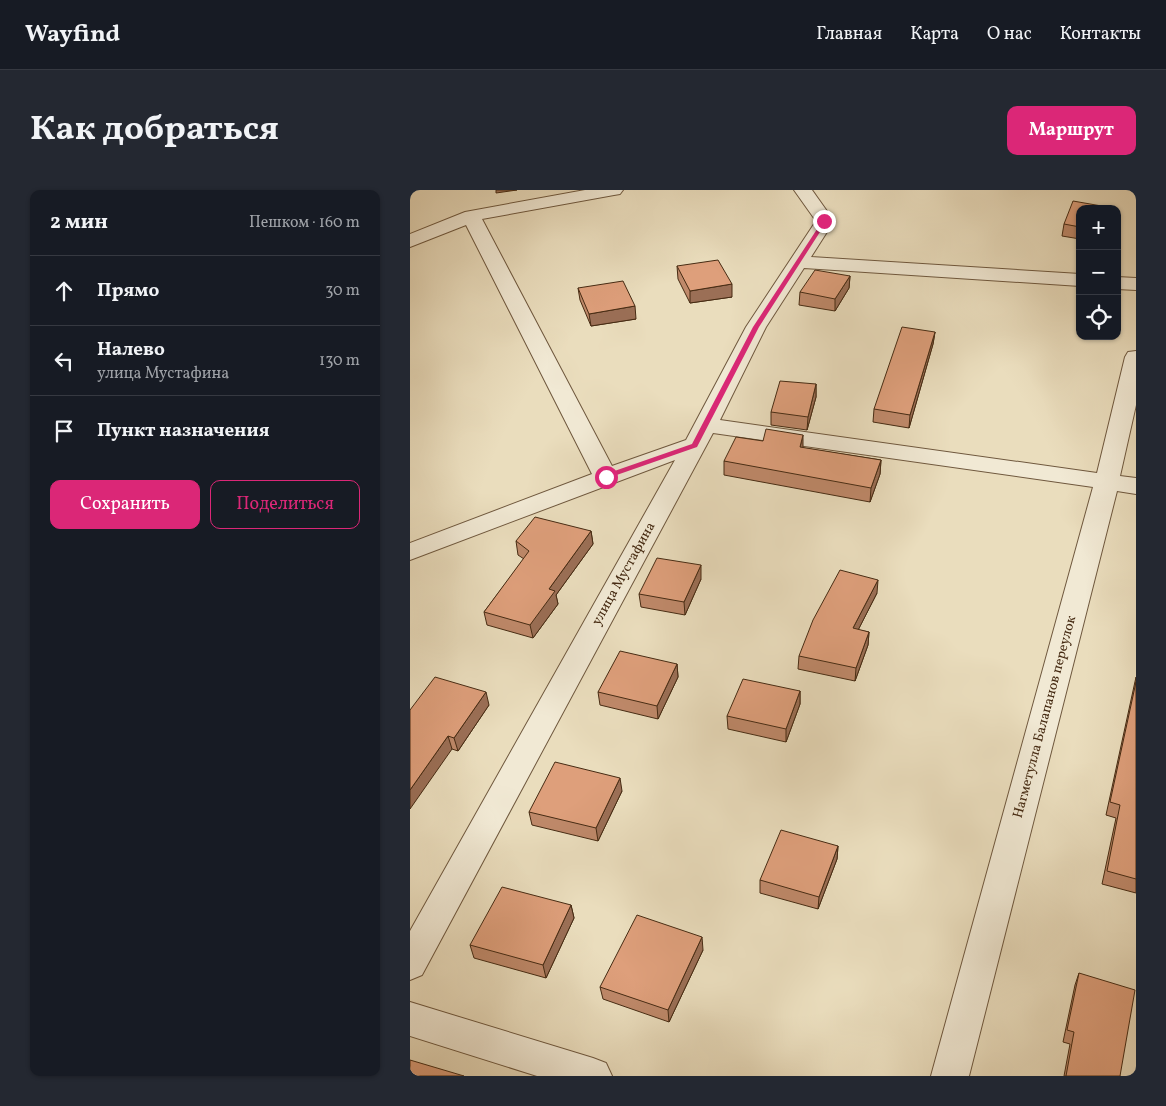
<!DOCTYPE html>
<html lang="ru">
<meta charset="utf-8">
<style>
body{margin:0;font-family:Vollkorn,serif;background:#242831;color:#f1f3f6}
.controls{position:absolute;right:15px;top:15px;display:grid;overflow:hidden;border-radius:10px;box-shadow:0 1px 4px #0004}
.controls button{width:45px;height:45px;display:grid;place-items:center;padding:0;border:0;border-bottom:1px solid #363941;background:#171b24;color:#f1f3f6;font:25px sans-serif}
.stop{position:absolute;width:15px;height:15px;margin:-11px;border:4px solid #db2777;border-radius:50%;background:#fff}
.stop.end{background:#db2777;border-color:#fff;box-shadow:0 1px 5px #0008}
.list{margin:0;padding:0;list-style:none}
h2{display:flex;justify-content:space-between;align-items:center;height:65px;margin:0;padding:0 20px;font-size:21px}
h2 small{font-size:16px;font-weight:400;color:#9ea1a6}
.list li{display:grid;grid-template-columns:32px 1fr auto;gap:15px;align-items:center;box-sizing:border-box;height:70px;padding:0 20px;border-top:1px solid #363941}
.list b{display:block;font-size:19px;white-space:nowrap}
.list p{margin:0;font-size:16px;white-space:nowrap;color:#9ea1a6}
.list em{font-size:16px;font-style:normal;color:#9ea1a6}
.actions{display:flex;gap:10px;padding:15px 20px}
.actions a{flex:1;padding:11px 0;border:1px solid #db2777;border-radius:10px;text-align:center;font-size:18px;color:#db2777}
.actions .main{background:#db2777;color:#fff}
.icon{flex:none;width:28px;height:28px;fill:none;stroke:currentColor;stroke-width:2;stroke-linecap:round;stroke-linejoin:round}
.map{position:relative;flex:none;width:726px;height:886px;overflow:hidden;border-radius:10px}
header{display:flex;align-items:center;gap:30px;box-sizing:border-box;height:70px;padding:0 25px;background:#171b24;border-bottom:1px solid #363941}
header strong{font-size:24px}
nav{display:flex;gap:28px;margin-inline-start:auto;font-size:18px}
.intro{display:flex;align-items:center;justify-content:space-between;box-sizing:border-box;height:120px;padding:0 30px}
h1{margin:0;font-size:35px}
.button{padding:12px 22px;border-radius:10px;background:#db2777;color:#fff;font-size:18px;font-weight:700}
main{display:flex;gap:30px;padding:0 30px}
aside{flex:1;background:#171b24;border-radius:10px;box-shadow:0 1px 4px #0004}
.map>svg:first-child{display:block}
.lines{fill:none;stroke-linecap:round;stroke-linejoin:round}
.street-casing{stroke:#6f583e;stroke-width:2}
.street{fill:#f1e9d4;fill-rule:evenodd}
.wall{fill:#bf896a;stroke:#462b13}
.shaded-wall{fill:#9b6f56;stroke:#462b13}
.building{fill:#de9f7b;stroke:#462b13}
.route{fill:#db2777}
.labels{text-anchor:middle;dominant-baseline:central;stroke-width:5;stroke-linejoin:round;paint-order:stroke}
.street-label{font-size:14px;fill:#462b13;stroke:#f1e9d4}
</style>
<header>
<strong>Wayfind</strong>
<nav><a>Главная</a><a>Карта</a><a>О нас</a><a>Контакты</a></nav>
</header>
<div class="intro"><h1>Как добраться</h1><a class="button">Маршрут</a></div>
<main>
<aside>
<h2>2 мин<small>Пешком · 160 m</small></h2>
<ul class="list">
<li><svg class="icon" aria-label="ahead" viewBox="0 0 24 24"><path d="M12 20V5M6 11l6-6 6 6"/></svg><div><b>Прямо</b></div><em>30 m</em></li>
<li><svg class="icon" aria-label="left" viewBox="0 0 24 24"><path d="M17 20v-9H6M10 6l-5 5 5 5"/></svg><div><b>Налево</b><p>улица Мустафина</p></div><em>130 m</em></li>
<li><svg class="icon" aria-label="arrive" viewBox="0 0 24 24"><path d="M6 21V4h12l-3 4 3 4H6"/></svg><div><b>Пункт назначения</b></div></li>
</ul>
<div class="actions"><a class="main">Сохранить</a><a>Поделиться</a></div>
</aside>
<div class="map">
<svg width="726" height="886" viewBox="0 0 726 886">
<rect width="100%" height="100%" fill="#eaddbd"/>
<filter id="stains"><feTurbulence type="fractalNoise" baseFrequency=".004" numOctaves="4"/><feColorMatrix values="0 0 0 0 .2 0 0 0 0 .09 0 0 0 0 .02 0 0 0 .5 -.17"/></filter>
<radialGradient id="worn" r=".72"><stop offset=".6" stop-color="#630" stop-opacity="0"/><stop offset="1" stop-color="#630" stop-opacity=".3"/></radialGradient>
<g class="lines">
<g class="street-casing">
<g id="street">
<path d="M 175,0 L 213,0 L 210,4 L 204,5 L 72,29 L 202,276 L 276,250 L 336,137 L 406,31 L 384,0 L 402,0 L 424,31 L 401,67 L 670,84 L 670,96 L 394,78 L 356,137 L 310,230 L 687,283 L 715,167 L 718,162 L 726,161 L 726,215 L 710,286 L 726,288 L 726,304 L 707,301 L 559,886 L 521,886 L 683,297 L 303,243 L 12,785 L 0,790 L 0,741 L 265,270 L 0,370 L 0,353 L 182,284 L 56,35 L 0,57 L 0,44 L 55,22 Z"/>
<path d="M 707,87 L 726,88 L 726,100 L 707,99 Z"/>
<path d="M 0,812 L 183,868 L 196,873 L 202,886 L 127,886 L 0,846 Z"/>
</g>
</g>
<use href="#street" class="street"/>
</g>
<g class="wall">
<path d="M 670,19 L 670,49 L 652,46 L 654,34 Z"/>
<path d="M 267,76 L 322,107 L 280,113 L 268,89 Z"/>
<path d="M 440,86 L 439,98 L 425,121 L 389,115 L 390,102 Z"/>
<path d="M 168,98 L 226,129 L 181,136 L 170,110 Z"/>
<path d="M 525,142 L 523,154 L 499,238 L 463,232 L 464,219 Z"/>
<path d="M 406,194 L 406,207 L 397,240 L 361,235 L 361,222 Z"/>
<path d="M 393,258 L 471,270 L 470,284 L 460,312 L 314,285 L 314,271 Z"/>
<path d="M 181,341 L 183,354 L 146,405 L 148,414 L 123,448 L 77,435 L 74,422 L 114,369 L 108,365 L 106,351 Z"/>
<path d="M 291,389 L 275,425 L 231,417 L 229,404 Z"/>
<path d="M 467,403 L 448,440 L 459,442 L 458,455 L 445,491 L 388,479 L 389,466 Z"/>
<path d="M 267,474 L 268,487 L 248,529 L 190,515 L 188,502 Z"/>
<path d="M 726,487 L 726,703 L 692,694 L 706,628 L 696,625 Z"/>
<path d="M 390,501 L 390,514 L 376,552 L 318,539 L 317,526 Z"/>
<path d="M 79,515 L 48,561 L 42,559 L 0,520 Z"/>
<path d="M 212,601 L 188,651 L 122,635 L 119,622 Z"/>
<path d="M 428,656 L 427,669 L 408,719 L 350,703 L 350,690 Z"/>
<path d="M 161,715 L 164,728 L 136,788 L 64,768 L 60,755 Z"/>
<path d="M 293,760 L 259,832 L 193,809 L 190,797 Z"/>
<path d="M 669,783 L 710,886 L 654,886 L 660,854 L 653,852 L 665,795 Z"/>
</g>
<g class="shaded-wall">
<path d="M 86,0 L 107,0 L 86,3 Z"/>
<path d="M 440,86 L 439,98 L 425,121 L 425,109 Z"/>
<path d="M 322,94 L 322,107 L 280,113 L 280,101 Z"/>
<path d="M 225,116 L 226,129 L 181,136 L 179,124 Z"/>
<path d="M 525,142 L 523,154 L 499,238 L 500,225 Z"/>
<path d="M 406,194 L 406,207 L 397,240 L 398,227 Z"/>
<path d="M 393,245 L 393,258 L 390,257 Z"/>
<path d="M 471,270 L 470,284 L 460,312 L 461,298 Z"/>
<path d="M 181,341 L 183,354 L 146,405 L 148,414 L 123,448 L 120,435 L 139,399 Z"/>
<path d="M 291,375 L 291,389 L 275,425 L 274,412 Z"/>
<path d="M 468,390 L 467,403 L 442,452 L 443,438 Z"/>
<path d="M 459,442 L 458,455 L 445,491 L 446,478 Z"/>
<path d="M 267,474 L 268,487 L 248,529 L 247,516 Z"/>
<path d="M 390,501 L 390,514 L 376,552 L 376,539 Z"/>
<path d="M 76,502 L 79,515 L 48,561 L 44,548 Z"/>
<path d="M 38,546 L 42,559 L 0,619 L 0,600 Z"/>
<path d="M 210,588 L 212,601 L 188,651 L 186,638 Z"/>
<path d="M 428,656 L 427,669 L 408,719 L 409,707 Z"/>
<path d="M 161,715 L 164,728 L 136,788 L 133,775 Z"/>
<path d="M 292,747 L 293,760 L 259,832 L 258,820 Z"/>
</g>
<g class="building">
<path d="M 663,11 L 703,18 L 702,19 L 670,19 L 670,37 L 654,34 Z"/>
<path d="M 308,70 L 322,94 L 280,101 L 267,76 Z"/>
<path d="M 405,80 L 440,86 L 425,109 L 390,102 Z"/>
<path d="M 213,91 L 225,116 L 179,124 L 168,98 Z"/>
<path d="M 492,137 L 525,142 L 500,225 L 464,219 Z"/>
<path d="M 370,191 L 406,194 L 398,227 L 361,222 Z"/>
<path d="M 356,239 L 393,245 L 390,257 L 471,270 L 461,298 L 314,271 L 326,247 L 353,251 Z"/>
<path d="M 125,327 L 181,341 L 139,399 L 145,401 L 120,435 L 74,422 L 119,361 L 106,351 Z"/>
<path d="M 247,368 L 291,375 L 274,412 L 229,404 Z"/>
<path d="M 430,380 L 468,390 L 443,438 L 459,442 L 446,478 L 389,466 L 403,430 Z"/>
<path d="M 210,461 L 267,474 L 247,516 L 188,502 Z"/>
<path d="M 25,487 L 76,502 L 44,548 L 38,546 L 0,600 L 0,520 Z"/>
<path d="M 333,489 L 390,501 L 376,539 L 317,526 Z"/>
<path d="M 726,492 L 726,689 L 697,681 L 710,615 L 700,612 Z"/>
<path d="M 145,572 L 210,588 L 186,638 L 119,622 Z"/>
<path d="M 371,640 L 428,656 L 409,707 L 350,690 Z"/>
<path d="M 92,697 L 161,715 L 133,775 L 60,755 Z"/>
<path d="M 227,725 L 292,747 L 258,820 L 190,797 Z"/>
<path d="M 669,783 L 725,800 L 710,886 L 656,886 L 664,842 L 657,840 Z"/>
<path d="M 0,870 L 54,886 L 0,886 Z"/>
</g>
<path class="route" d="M 413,30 L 417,31 L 349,137 L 287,257 L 198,288 L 193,288 L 193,285 L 282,254 L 343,137 Z"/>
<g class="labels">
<g class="street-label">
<text transform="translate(214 384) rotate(-61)">улица Мустафина</text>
<text transform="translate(635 527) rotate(-75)">Нагметулла Балапанов переулок</text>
</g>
</g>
<rect width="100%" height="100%" filter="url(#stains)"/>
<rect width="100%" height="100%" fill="url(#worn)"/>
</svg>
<div class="controls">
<button>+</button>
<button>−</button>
<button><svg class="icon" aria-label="locate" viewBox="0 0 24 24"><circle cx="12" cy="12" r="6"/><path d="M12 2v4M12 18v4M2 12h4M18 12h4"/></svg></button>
</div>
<div class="stop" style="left:196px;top:287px"></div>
<div class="stop end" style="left:414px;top:31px"></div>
</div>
</main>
